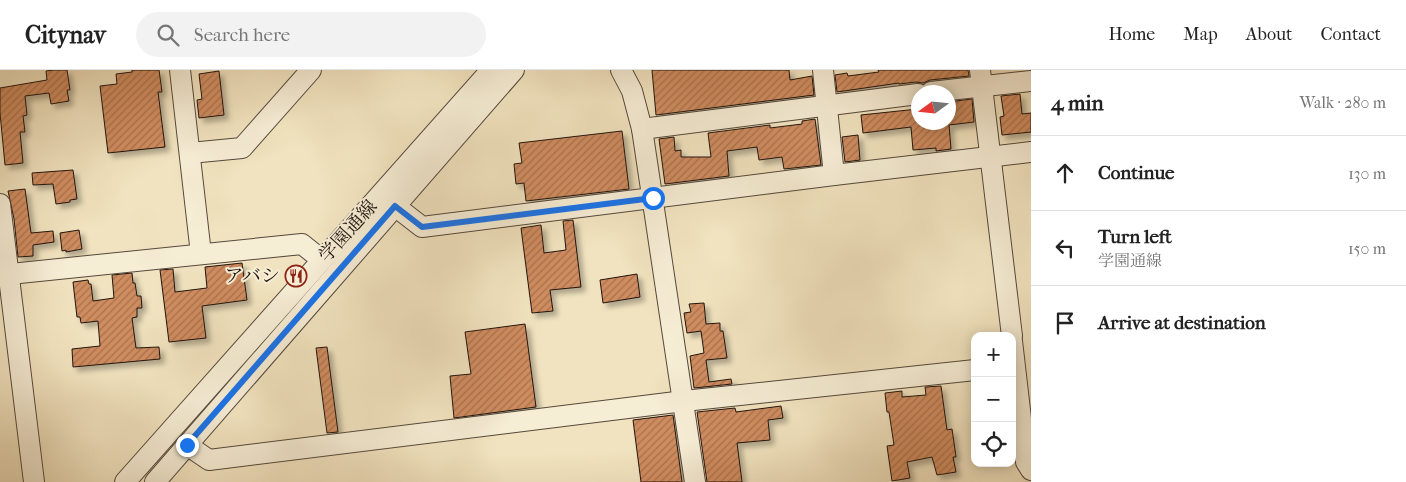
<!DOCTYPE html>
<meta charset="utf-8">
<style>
body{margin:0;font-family:"IM FELL French Canon","Noto Serif JP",serif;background:#f2f2f2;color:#222}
.controls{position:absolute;right:15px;bottom:15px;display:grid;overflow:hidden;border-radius:10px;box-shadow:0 2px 12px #0003}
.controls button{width:45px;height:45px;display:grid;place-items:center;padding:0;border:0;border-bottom:1px solid #e0e0e0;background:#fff;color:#222;font:25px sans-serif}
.compass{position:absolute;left:911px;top:15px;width:45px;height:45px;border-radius:50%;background:#fff;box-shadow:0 2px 12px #0003;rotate:255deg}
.stop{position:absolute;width:15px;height:15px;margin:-11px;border:4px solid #1a73e8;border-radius:50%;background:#fff}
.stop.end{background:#1a73e8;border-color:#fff;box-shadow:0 1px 5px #0008}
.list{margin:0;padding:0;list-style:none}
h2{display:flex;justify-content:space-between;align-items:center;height:65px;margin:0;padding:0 20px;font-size:21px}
h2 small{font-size:16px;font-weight:400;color:#767676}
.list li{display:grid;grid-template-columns:32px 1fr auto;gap:15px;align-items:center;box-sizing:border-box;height:75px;padding:0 20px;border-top:1px solid #e0e0e0}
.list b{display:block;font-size:19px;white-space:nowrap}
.list p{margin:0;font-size:16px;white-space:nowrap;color:#767676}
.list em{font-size:16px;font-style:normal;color:#767676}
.icon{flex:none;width:28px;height:28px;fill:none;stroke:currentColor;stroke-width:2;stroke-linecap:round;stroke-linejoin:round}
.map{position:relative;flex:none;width:1031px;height:412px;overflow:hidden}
header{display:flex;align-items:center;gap:30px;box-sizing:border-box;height:70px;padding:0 25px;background:#fff;border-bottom:1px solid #e0e0e0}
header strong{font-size:24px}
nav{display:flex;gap:28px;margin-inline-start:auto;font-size:18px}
.search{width:350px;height:45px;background:#f2f2f2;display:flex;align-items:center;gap:12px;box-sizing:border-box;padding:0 18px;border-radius:28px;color:#767676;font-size:19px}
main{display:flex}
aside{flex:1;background:#fff}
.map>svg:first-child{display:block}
.building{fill:url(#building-hatch);stroke:#21140f;filter:url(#shadow)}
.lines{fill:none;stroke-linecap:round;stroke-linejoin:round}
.minor-casing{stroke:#55483b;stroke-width:22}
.minor{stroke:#f6edd5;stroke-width:20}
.route{stroke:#1a73e8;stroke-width:6}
.labels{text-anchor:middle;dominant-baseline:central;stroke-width:4;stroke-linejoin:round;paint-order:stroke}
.street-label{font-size:19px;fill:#21140f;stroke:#f6edd5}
.poi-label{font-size:19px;fill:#21140f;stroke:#f6edd5;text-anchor:end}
</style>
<header>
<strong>Citynav</strong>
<div class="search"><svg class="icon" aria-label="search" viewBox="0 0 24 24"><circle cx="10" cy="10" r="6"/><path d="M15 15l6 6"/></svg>Search here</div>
<nav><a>Home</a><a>Map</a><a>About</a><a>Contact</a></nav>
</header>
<main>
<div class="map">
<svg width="1031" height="412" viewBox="0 0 1031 412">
<defs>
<pattern id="building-hatch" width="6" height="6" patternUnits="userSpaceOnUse" patternTransform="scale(1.25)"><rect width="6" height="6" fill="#cf8c5f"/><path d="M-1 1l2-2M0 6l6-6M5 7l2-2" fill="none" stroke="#a8714d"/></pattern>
<filter id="shadow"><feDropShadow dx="4.5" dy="4.5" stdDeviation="2.5" flood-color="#0004"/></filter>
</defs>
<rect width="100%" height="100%" fill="#f1e3bf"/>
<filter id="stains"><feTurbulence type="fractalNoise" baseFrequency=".004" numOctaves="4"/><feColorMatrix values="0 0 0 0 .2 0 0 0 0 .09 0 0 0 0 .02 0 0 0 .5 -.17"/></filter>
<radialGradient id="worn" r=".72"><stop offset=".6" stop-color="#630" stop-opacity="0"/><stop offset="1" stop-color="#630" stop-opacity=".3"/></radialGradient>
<g class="building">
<path d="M 54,0 L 67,0 L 70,20 L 67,20 L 69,31 L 51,34 L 49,23 L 25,26 L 27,45 L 23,46 L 25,62 L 20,62 L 23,93 L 5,95 L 0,43 L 0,18 L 47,10 L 46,1 Z"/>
<path d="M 132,0 L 159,0 L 162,22 L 158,22 L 165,77 L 108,83 L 100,16 L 117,14 L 116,4 L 132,2 Z"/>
<path d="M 652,0 L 789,0 L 790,10 L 812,6 L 814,25 L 656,45 Z"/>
<path d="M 878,0 L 968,0 L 969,6 L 930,10 L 923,13 L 916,12 L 899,14 L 899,13 L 837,22 L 835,5 L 847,3 L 848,6 L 879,2 Z"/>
<path d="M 219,1 L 224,45 L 199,48 L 197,30 L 202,29 L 199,4 Z"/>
<path d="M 1020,24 L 1022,44 L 1031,43 L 1031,62 L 1002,65 L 1000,47 L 1004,46 L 1001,26 Z"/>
<path d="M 972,29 L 974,52 L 949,55 L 951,79 L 936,81 L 936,78 L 913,80 L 911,57 L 863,63 L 861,45 L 918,39 L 918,52 L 948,52 L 948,54 L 948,32 Z"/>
<path d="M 815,49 L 821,95 L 784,99 L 782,87 L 759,90 L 757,77 L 727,81 L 729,106 L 665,114 L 659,69 L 674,67 L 675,81 L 681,80 L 681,87 L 711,87 L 708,63 L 770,55 L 770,58 L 802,54 L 802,51 Z"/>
<path d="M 622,61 L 629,119 L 526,131 L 524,113 L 516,114 L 514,94 L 522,93 L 519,73 Z"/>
<path d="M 858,65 L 860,90 L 845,92 L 842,67 Z"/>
<path d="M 73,100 L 77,129 L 70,130 L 70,132 L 56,134 L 53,114 L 33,115 L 32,103 Z"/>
<path d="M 25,119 L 31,163 L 53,161 L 54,172 L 33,175 L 33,186 L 18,187 L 14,149 L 8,121 Z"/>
<path d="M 573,150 L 581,217 L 550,220 L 553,241 L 532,243 L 521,158 L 541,155 L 544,183 L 566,180 L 563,151 Z"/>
<path d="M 79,160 L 82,179 L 66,182 L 66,180 L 62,181 L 60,163 Z"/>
<path d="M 242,193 L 247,230 L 202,236 L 206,268 L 169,272 L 160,200 L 173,199 L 175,222 L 207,218 L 205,197 Z"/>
<path d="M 132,203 L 133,213 L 135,213 L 137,226 L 141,226 L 142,238 L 137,238 L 137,247 L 132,248 L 136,278 L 159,277 L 160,289 L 73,297 L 72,279 L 100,276 L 98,251 L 81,253 L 80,247 L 77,247 L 73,212 L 88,210 L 89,214 L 91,214 L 93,231 L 114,228 L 112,205 Z"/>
<path d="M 637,204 L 640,227 L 603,233 L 600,210 Z"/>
<path d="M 704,233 L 706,254 L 720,253 L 720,261 L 723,261 L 727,288 L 706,290 L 709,312 L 731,309 L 732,314 L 694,318 L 690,286 L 704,283 L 701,261 L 687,263 L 684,243 L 691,242 L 689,234 Z"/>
<path d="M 525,254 L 536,337 L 454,348 L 450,306 L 471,304 L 465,262 Z"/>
<path d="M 327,277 L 338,362 L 327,363 L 316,278 Z"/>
<path d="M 941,316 L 947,360 L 952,359 L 956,387 L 953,387 L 956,402 L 937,405 L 932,387 L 907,392 L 910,408 L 892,411 L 887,376 L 894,375 L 889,342 L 887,342 L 885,323 L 902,321 L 902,327 L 926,325 L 925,317 Z"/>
<path d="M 781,336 L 783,348 L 768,350 L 770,370 L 737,373 L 742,412 L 707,412 L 697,342 L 735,338 L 736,342 Z"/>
<path d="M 673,345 L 682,412 L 641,412 L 633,350 Z"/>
</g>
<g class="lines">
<g class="minor-casing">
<g id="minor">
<path d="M 180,0 L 201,184"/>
<path d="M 621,0 L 632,21 L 642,59 L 695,412"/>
<path d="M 823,0 L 834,105"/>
<path d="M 980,0 L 1012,266"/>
<path d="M 931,22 L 1031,11"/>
<path d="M 642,59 L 918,24"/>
<path d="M 190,83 L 242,78 L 311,0"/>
<path d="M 0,134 L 34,412"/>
<path d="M 395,136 L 422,157 L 834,105 L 1031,82"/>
<path d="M 0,205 L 302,174 L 322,190"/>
<path d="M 1012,271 L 1026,392 L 1031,400"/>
<path d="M 187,375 L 209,390 L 684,331 L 975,300"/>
<path d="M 125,412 L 491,0"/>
<path d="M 155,412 L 514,0"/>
</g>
</g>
<use href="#minor" class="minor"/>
</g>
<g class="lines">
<path class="route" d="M 187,375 L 395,136 L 422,157 L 653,128"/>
</g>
<defs>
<g id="restaurant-ring" transform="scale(1.125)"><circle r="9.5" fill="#f6edd5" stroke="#8f2418" stroke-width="1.5"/><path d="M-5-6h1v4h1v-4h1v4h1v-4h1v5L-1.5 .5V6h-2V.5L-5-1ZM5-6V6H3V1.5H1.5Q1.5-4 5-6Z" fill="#8f2418"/></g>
</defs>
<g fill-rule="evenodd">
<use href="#restaurant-ring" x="296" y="206"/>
</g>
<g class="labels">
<g class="street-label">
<text transform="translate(348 161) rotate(-48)">学園通線</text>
</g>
<g class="poi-label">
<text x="280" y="206">アバシ</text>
</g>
</g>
<rect width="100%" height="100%" filter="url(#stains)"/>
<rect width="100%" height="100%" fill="url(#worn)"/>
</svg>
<div class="controls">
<button>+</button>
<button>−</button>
<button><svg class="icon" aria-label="locate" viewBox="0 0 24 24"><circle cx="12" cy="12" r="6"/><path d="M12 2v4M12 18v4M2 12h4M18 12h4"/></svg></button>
</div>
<svg class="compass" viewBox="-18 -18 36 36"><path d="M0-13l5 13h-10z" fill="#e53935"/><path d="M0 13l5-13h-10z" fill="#767676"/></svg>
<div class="stop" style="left:653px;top:128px"></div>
<div class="stop end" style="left:187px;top:375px"></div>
</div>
<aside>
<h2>4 min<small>Walk · 280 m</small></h2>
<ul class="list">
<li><svg class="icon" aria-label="ahead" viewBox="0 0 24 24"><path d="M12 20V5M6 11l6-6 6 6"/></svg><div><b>Continue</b></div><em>130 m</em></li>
<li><svg class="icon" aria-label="left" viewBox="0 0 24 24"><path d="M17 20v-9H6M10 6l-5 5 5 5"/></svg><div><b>Turn left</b><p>学園通線</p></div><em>150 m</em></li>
<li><svg class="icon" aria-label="arrive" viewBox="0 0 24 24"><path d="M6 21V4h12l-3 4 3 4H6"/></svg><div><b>Arrive at destination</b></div></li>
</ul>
</aside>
</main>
